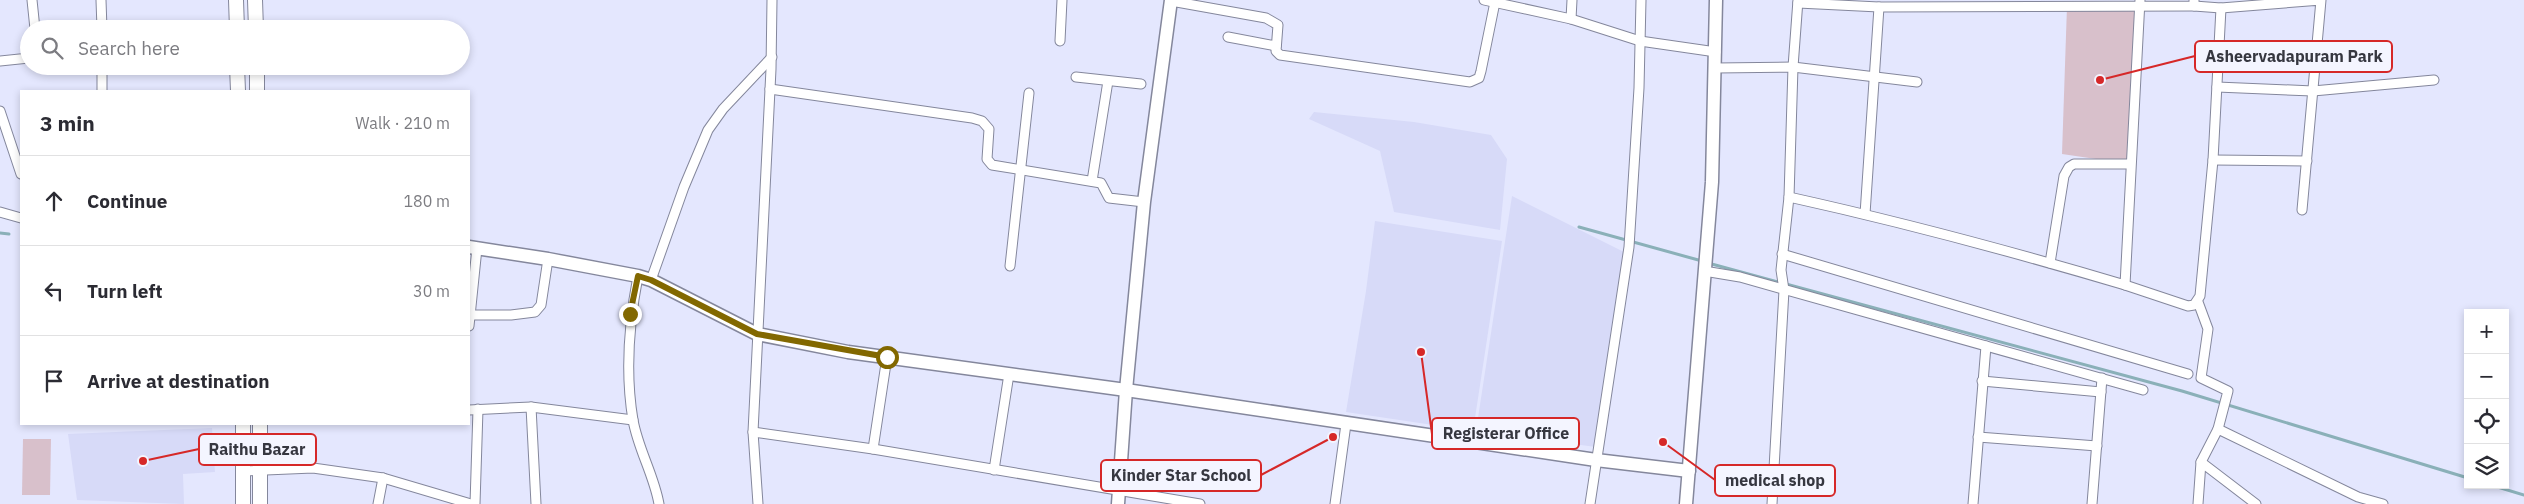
<!DOCTYPE html>
<meta charset="utf-8">
<style>
body{margin:0;font-family:"IBM Plex Sans",sans-serif;background:#f2f2f3;color:#2b2b33}
.controls{position:absolute;right:15px;bottom:15px;display:grid;overflow:hidden;border-radius:0px;box-shadow:0 2px 8px #0003}
.controls button{width:45px;height:45px;display:grid;place-items:center;padding:0;border:0;border-bottom:1px solid #e1e1e2;background:#fff;color:#2b2b33;font:25px sans-serif}
.stop{position:absolute;width:15px;height:15px;margin:-11px;border:4px solid #826800;border-radius:50%;background:#fff}
.stop.end{background:#826800;border-color:#fff;box-shadow:0 1px 5px #0008}
.list{margin:0;padding:0;list-style:none}
h2{display:flex;justify-content:space-between;align-items:center;height:65px;margin:0;padding:0 20px;font-size:21px}
h2 small{font-size:16px;font-weight:400;color:#7c7c81}
.list li{display:grid;grid-template-columns:32px 1fr auto;gap:15px;align-items:center;box-sizing:border-box;height:90px;padding:0 20px;border-top:1px solid #e1e1e2}
.list b{display:block;font-size:19px;white-space:nowrap}
.list em{font-size:16px;font-style:normal;color:#7c7c81}
.icon{flex:none;width:28px;height:28px;fill:none;stroke:currentColor;stroke-width:2;stroke-linecap:round;stroke-linejoin:round}
.map{position:relative;flex:none;width:2524px;height:504px;overflow:hidden}
.search{position:absolute;background:#fff;box-shadow:0 2px 8px #0003;left:20px;top:20px;width:450px;height:55px;display:flex;align-items:center;gap:12px;box-sizing:border-box;padding:0 18px;border-radius:28px;color:#7c7c81;font-size:19px}
.panel{position:absolute;background:#fff;box-shadow:0 2px 8px #0003;left:20px;top:90px;width:450px;height:335px;border-radius:0px}
.map>svg:first-child{display:block}
.built{fill:#d7daf8}
.green{fill:#d8c0cb}
.lines{fill:none;stroke-linecap:round;stroke-linejoin:round}
.stream{stroke:#8ab0b8;stroke-width:3}
.street-casing{stroke:#84879c;stroke-width:11}
.secondary-casing{stroke:#84879c;stroke-width:15}
.primary-casing{stroke:#84879c;stroke-width:16}
.street{stroke:#fff;stroke-width:9}
.secondary{stroke:#fff;stroke-width:12}
.primary{stroke:#fff;stroke-width:14}
.route{stroke:#826800;stroke-width:6}
.leader{fill:none;stroke:#d62828;stroke-width:2}
.callout-dot{fill:#d62828;stroke:#f4f5ff;stroke-width:2}
.callout{fill:#f4f5ff;stroke:#d62828;stroke-width:2}
.callout-label{font-size:16px;text-anchor:middle;font-weight:bold;fill:#363740}
</style>
<div class="map">
<svg width="2524" height="504" viewBox="0 0 2524 504">
<rect width="100%" height="100%" fill="#e4e7fe"/>
<g class="built">
<path d="M 1314,112 L 1414,122 L 1491,135 L 1507,159 L 1500,230 L 1394,212 L 1380,151 L 1309,119 Z"/>
<path d="M 1512,196 L 1628,254 L 1596,447 L 1476,431 Z"/>
<path d="M 1375,221 L 1502,241 L 1473,431 L 1346,412 L 1366,291 Z"/>
<path d="M 212,428 L 215,472 L 183,474 L 184,504 L 77,500 L 68,434 Z"/>
</g>
<g class="green">
<path d="M 2140,5 L 2130,164 L 2062,154 L 2067,6 Z"/>
<path d="M 23,439 L 51,439 L 50,495 L 22,495 Z"/>
</g>
<g class="lines">
<g class="stream">
<path d="M 1579,227 L 1702,261"/>
<path d="M 0,233 L 9,234"/>
<path d="M 1708,263 L 2182,391 L 2468,478"/>
<path d="M 2491,485 L 2524,495"/>
</g>
<g class="street-casing">
<g id="street">
<path d="M 32,0 L 35,29"/>
<path d="M 101,0 L 102,29"/>
<path d="M 1484,0 L 1571,19 L 1640,41 L 1716,52"/>
<path d="M 1171,1 L 1266,18 L 1278,25 L 1276,51 L 1280,55 L 1470,82 L 1479,78 L 1481,71 L 1495,2"/>
<path d="M 1798,3 L 1879,7 L 2194,6 L 2194,0"/>
<path d="M 2194,6 L 2221,8 L 2321,0 L 2302,210"/>
<path d="M 1571,19 L 1572,0"/>
<path d="M 1228,37 L 1276,46"/>
<path d="M 1060,41 L 1062,0"/>
<path d="M 0,61 L 29,58"/>
<path d="M 1716,68 L 1793,67 L 1917,82"/>
<path d="M 1076,77 L 1141,84"/>
<path d="M 2217,87 L 2313,91 L 2434,80"/>
<path d="M 770,89 L 972,118 L 982,121 L 989,129 L 987,159 L 992,165 L 1101,183 L 1109,198 L 1144,202"/>
<path d="M 102,91 L 102,66"/>
<path d="M 0,111 L 21,174"/>
<path d="M 2213,160 L 2307,161"/>
<path d="M 1092,181 L 1108,81"/>
<path d="M 1789,197 C 1902,222 2014,252 2125,285 L 2140,0"/>
<path d="M 0,212 L 21,218"/>
<path d="M 1865,214 L 1879,7"/>
<path d="M 1782,254 L 2188,374"/>
<path d="M 2050,263 L 2064,176 L 2069,167 L 2074,164 L 2130,164"/>
<path d="M 1010,266 L 1029,93"/>
<path d="M 1704,271 L 1740,277 L 2143,390"/>
<path d="M 638,276 C 629,323 625,373 633,420 C 638,449 654,475 659,504"/>
<path d="M 651,280 L 684,187 L 708,130 L 723,109 L 772,57"/>
<path d="M 2125,285 L 2188,306 L 2194,305 L 2200,296 L 2213,160 L 2221,8"/>
<path d="M 2198,302 L 2208,329 L 2201,378 L 2228,391 L 2218,429"/>
<path d="M 471,315 L 511,315 L 535,312 L 541,305 L 548,259"/>
<path d="M 469,326 L 477,248"/>
<path d="M 1982,381 L 2101,392"/>
<path d="M 531,407 L 536,504"/>
<path d="M 469,410 L 531,407 L 633,420"/>
<path d="M 753,432 L 873,449 L 1200,504"/>
<path d="M 1978,437 L 2097,446"/>
<path d="M 873,449 L 887,357"/>
<path d="M 2201,462 L 2218,429 L 2358,497 L 2383,504"/>
<path d="M 994,470 L 1009,374"/>
<path d="M 244,471 L 313,468 L 383,478 L 471,504"/>
<path d="M 378,504 L 383,478"/>
<path d="M 475,504 L 478,409"/>
<path d="M 758,504 L 753,432 L 771,69 L 772,0"/>
<path d="M 1335,504 L 1346,424"/>
<path d="M 1590,504 L 1629,247 L 1639,88 L 1641,0"/>
<path d="M 1772,504 L 1784,290 L 1781,270 L 1789,197 L 1793,67 L 1798,0"/>
<path d="M 1973,504 L 1986,346"/>
<path d="M 2092,504 L 2102,378"/>
<path d="M 2198,504 L 2201,462 L 2256,504"/>
</g>
</g>
<g class="secondary-casing">
<g id="secondary">
<path d="M 469,247 L 548,259 L 638,276 L 651,280 L 757,334 L 848,352 L 1126,390 L 1596,460 L 1689,471"/>
<path d="M 1118,504 L 1126,390 L 1144,202 L 1171,0"/>
<path d="M 1686,504 L 1712,182 L 1716,0"/>
</g>
</g>
<g class="primary-casing">
<g id="primary">
<path d="M 236,0 L 237,29"/>
<path d="M 255,0 L 256,29"/>
<path d="M 237,66 L 238,91"/>
<path d="M 257,66 L 257,91"/>
<path d="M 243,424 L 243,504"/>
<path d="M 260,504 L 260,424"/>
</g>
</g>
<use href="#street" class="street"/>
<use href="#secondary" class="secondary"/>
<use href="#primary" class="primary"/>
</g>
<g class="lines">
<path class="route" d="M 630,314 L 638,276 L 651,280 L 757,334 L 887,357"/>
</g>
<path class="leader" d="M2100 80L2195 56M1421 352L1432 434M143 461L199 449M1333 437L1261 475M1663 442L1715 480"/>
<g class="callout-dot">
<circle cx="2100" cy="80" r="5"/>
<circle cx="1421" cy="352" r="5"/>
<circle cx="143" cy="461" r="5"/>
<circle cx="1333" cy="437" r="5"/>
<circle cx="1663" cy="442" r="5"/>
</g>
<g class="callout">
<rect x="2195" y="41" width="197" height="31" rx="5"/>
<rect x="1432" y="418" width="147" height="31" rx="5"/>
<rect x="199" y="434" width="117" height="31" rx="5"/>
<rect x="1101" y="460" width="160" height="31" rx="5"/>
<rect x="1715" y="465" width="120" height="31" rx="5"/>
</g>
<g class="callout-label">
<text x="2294" y="62">Asheervadapuram Park</text>
<text x="1506" y="439">Registerar Office</text>
<text x="257" y="455">Raithu Bazar</text>
<text x="1181" y="481">Kinder Star School</text>
<text x="1775" y="486">medical shop</text>
</g>
</svg>
<div class="controls">
<button>+</button>
<button>−</button>
<button><svg class="icon" aria-label="locate" viewBox="0 0 24 24"><circle cx="12" cy="12" r="6"/><path d="M12 2v4M12 18v4M2 12h4M18 12h4"/></svg></button>
<button><svg class="icon" aria-label="layers" viewBox="0 0 24 24"><path d="M12 4l9 5-9 5-9-5zM3 14l9 5 9-5"/></svg></button>
</div>
<div class="stop" style="left:887px;top:357px"></div>
<div class="stop end" style="left:630px;top:314px"></div>
<div class="search"><svg class="icon" aria-label="search" viewBox="0 0 24 24"><circle cx="10" cy="10" r="6"/><path d="M15 15l6 6"/></svg>Search here</div>
<section class="panel">
<h2>3 min<small>Walk · 210 m</small></h2>
<ul class="list">
<li><svg class="icon" aria-label="ahead" viewBox="0 0 24 24"><path d="M12 20V5M6 11l6-6 6 6"/></svg><div><b>Continue</b></div><em>180 m</em></li>
<li><svg class="icon" aria-label="left" viewBox="0 0 24 24"><path d="M17 20v-9H6M10 6l-5 5 5 5"/></svg><div><b>Turn left</b></div><em>30 m</em></li>
<li><svg class="icon" aria-label="arrive" viewBox="0 0 24 24"><path d="M6 21V4h12l-3 4 3 4H6"/></svg><div><b>Arrive at destination</b></div></li>
</ul>
</section>
</div>
